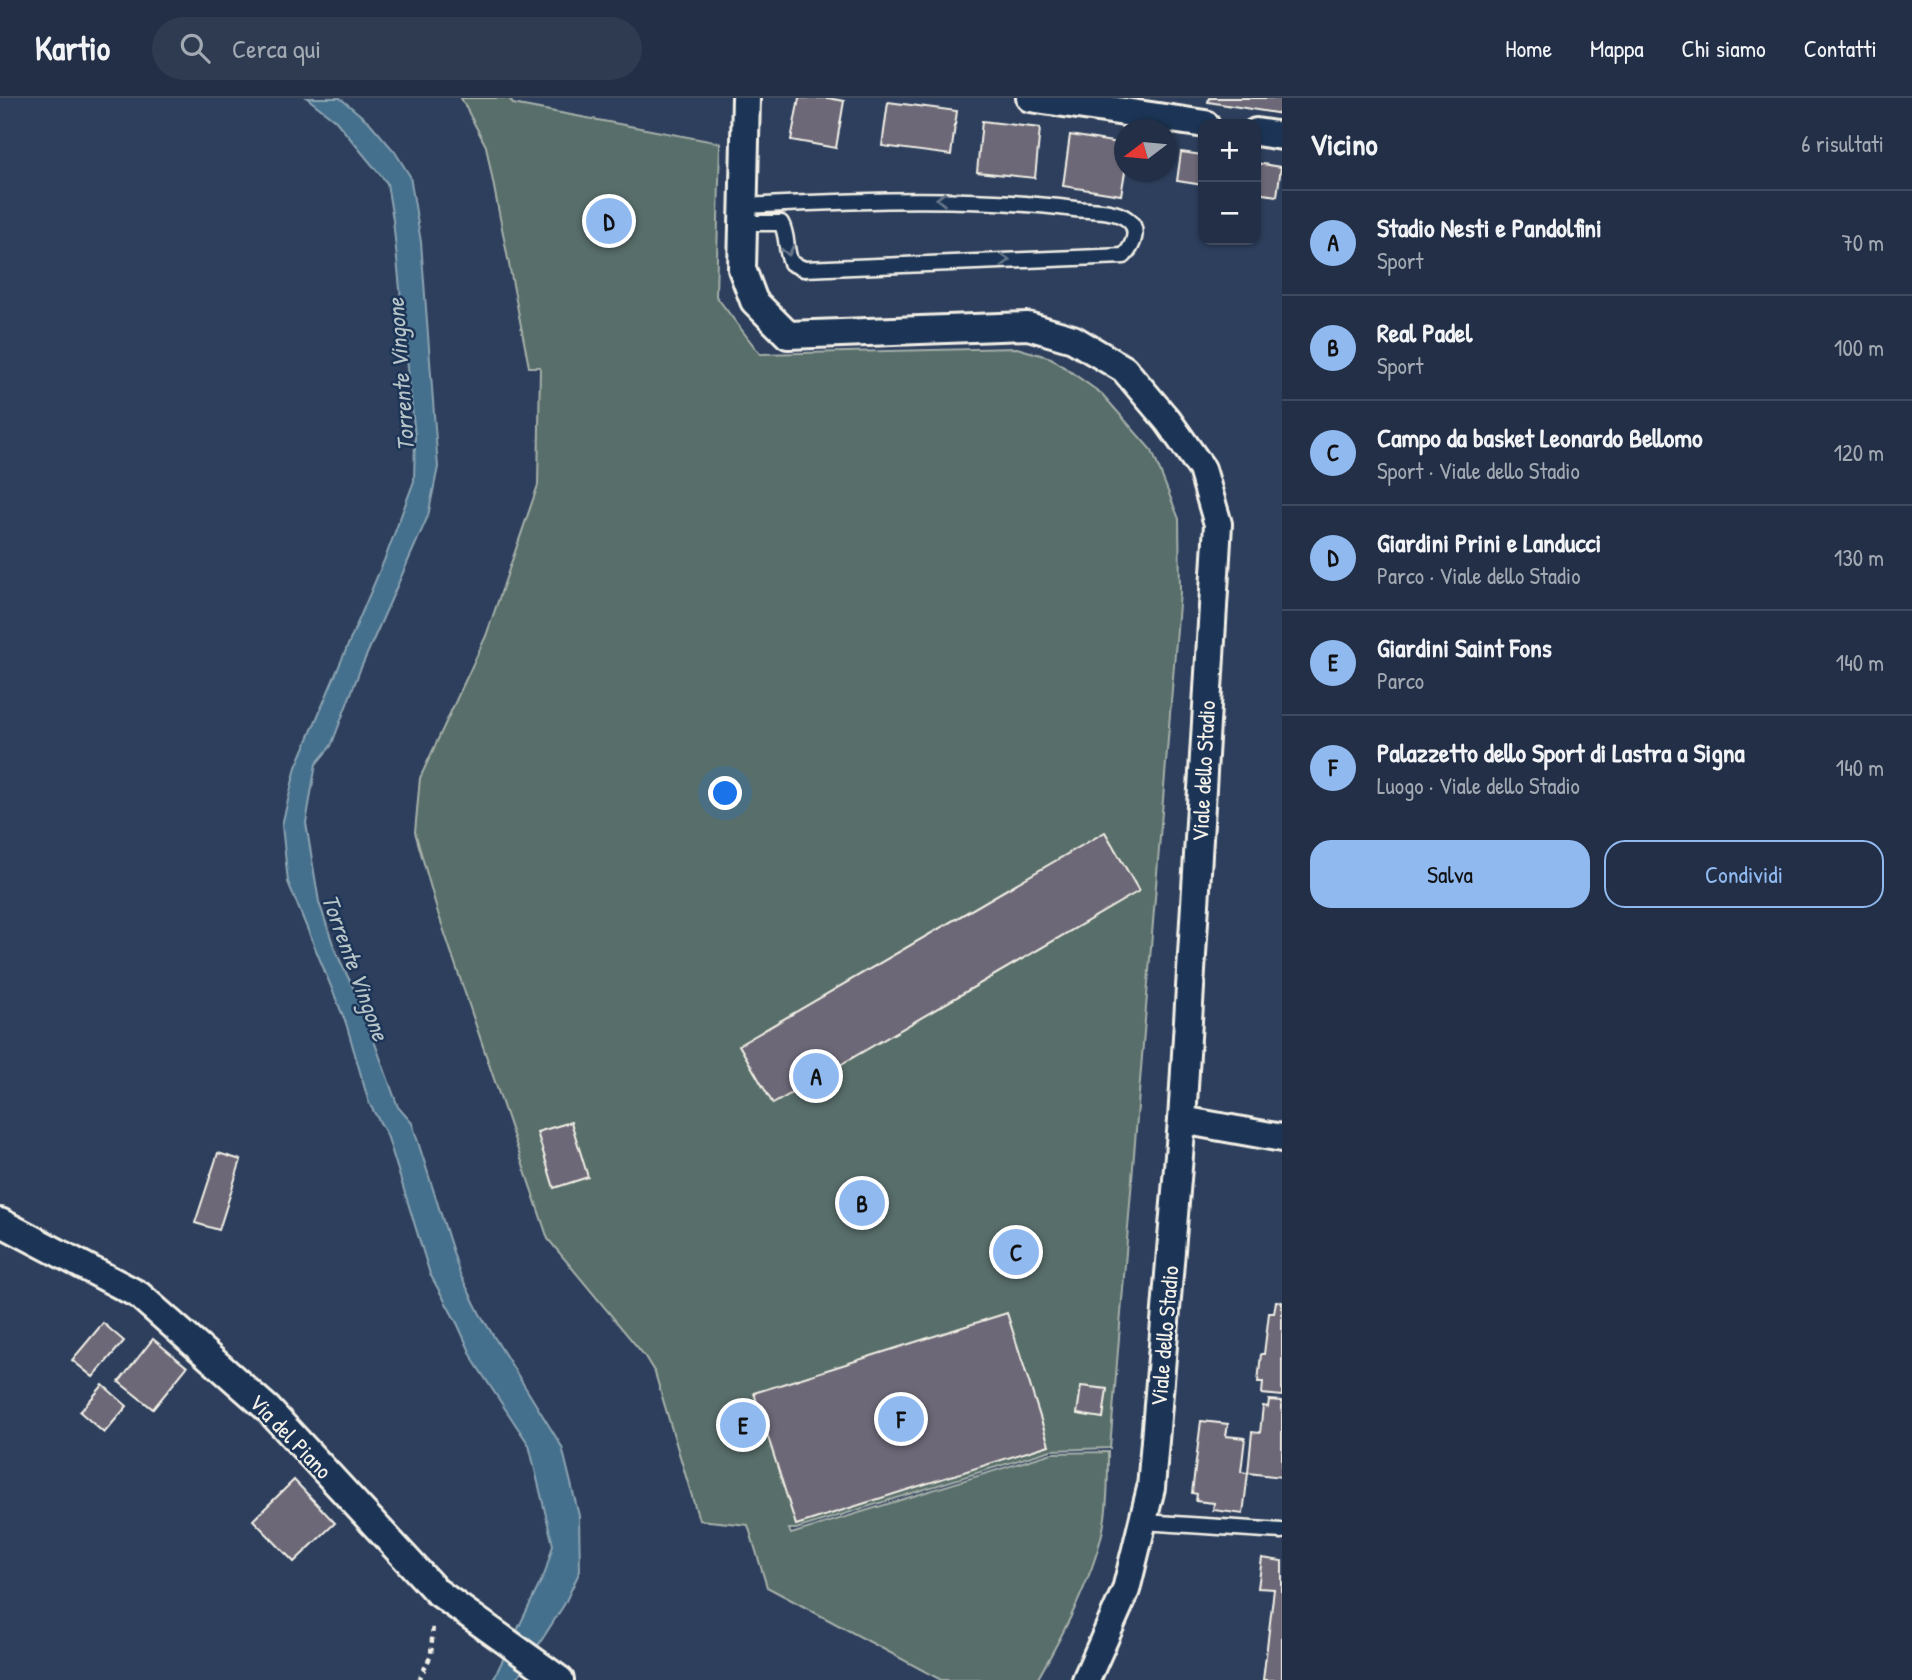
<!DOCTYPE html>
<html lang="it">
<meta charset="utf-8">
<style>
body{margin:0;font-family:"Patrick Hand",sans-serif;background:#2e3b51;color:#f1f3f6}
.controls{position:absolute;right:21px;top:21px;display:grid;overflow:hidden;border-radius:14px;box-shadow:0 2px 5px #0004}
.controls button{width:63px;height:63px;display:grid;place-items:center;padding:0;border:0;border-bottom:2px solid #3f4a5f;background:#222f46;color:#f1f3f6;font:35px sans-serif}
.compass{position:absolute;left:1114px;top:21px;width:63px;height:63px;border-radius:50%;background:#222f46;box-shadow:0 2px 5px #0004;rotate:254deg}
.you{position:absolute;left:726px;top:696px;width:24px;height:24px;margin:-18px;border:5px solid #fff;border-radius:50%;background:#1a73e8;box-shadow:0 0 0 10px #1a73e833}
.badge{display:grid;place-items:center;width:46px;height:46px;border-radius:50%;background:#90b9f0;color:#111;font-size:23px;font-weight:700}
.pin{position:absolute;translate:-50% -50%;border:4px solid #fff;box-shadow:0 2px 7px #0006}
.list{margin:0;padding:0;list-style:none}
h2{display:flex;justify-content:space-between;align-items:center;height:91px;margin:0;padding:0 28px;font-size:30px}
h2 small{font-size:23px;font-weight:400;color:#a2a9b3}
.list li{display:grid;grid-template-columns:46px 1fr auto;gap:21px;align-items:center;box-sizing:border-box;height:105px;padding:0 28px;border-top:2px solid #3f4a5f}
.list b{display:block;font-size:26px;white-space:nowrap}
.list p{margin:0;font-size:23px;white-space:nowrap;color:#a2a9b3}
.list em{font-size:23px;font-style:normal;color:#a2a9b3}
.actions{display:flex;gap:14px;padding:21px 28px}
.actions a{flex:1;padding:16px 0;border:2px solid #90b9f0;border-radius:21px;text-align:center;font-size:24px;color:#90b9f0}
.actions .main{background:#90b9f0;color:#111}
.icon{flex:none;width:38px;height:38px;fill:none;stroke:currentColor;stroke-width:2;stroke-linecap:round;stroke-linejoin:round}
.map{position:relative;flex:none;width:1282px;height:1582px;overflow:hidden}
header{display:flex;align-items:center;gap:42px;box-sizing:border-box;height:98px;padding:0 35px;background:#222f46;border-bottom:2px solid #3f4a5f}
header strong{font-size:33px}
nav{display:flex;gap:38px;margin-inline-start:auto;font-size:24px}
.search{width:490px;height:63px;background:#2e3b51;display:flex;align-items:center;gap:18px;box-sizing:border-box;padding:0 24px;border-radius:38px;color:#a2a9b3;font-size:26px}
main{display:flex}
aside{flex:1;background:#222f46}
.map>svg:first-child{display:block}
.green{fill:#596e6a;stroke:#a6b0a9;stroke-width:2}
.water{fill:#456f8d;stroke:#8ba3b1;stroke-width:2}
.building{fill:#6c6877;stroke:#f4f1e8;stroke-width:2}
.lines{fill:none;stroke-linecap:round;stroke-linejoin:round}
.service-casing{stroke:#f4f1e8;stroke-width:19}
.minor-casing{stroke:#f4f1e8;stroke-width:32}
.path{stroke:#f4f1e8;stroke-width:4.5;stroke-dasharray:5 5;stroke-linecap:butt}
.service{stroke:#1d3557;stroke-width:14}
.minor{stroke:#1d3557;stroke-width:26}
.oneway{stroke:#68778a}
.labels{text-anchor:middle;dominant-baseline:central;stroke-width:5;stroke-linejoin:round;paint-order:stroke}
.street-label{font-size:23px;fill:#f4f1e8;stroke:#1d3557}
.water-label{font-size:24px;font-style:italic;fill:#b7c4c8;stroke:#1d3557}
</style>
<header>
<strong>Kartio</strong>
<div class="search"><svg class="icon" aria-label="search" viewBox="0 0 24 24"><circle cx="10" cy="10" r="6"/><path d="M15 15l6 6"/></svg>Cerca qui</div>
<nav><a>Home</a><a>Mappa</a><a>Chi siamo</a><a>Contatti</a></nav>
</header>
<main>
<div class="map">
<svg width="1282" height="1582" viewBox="0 0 1282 1582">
<rect width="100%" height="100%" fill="#2d3f5d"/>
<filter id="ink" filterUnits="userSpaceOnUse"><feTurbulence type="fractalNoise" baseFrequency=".0143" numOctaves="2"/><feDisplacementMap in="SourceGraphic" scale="14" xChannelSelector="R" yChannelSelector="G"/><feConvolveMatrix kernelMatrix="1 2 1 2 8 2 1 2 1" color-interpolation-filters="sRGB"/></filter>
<g filter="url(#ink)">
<path class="green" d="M 461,0 L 509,0 L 513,6 L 720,45 L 716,198 L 760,256 L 1017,250 L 1051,260 L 1102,296 L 1152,353 L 1179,421 L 1180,494 L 1110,1350 L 1051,1352 L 796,1431 L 789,1431 L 791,1436 L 1052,1355 L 1108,1354 C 1108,1382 1108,1413 1101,1440 C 1090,1485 1060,1542 1037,1582 L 941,1582 L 767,1489 L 748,1427 L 699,1422 L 655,1275 L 644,1257 L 548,1141 L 438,815 L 415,734 L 420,680 L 486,538 L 538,387 L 540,269 L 529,269 L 486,48 Z"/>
<path class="water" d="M 307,0 L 340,0 L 370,25 L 395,54 L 410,78 L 421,144 L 438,369 L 428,418 L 360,572 L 331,648 L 316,666 L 306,725 L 319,804 L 335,852 L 360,904 L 398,1009 L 412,1025 L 460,1176 L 480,1216 L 562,1349 L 579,1418 L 580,1473 L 564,1507 L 516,1582 L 493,1582 L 545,1475 L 553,1447 L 529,1347 L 475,1265 L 458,1227 L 430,1176 L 387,1037 L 369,1005 L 346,925 L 288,784 L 282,727 L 296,669 L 386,458 L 414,383 L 415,339 L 393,122 L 387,85 L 335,22 Z"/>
<g class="building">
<path d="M 799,0 L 828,0 L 844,3 L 836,50 L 791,42 Z"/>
<path d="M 1209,0 L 1282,0 L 1282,16 L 1208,4 Z"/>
<path d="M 888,4 L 957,13 L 951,57 L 882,48 Z"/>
<path d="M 982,23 L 1040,30 L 1035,80 L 977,74 Z"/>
<path d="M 1070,37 L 1125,46 L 1125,74 L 1121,97 L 1063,88 Z"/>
<path d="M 1181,54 L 1203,57 L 1203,87 L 1177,83 Z"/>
<path d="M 1256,65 L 1281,69 L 1277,98 L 1256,95 Z"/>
<path d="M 1105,734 L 1139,793 L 773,1006 L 739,947 Z"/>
<path d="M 571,1024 L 588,1079 L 554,1090 L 537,1034 Z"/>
<path d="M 218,1055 L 241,1062 L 219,1132 L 195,1125 Z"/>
<path d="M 1276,1203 L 1282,1204 L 1282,1298 L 1262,1296 L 1263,1284 L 1258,1284 L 1261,1256 L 1264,1256 L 1269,1215 L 1274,1215 Z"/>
<path d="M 1007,1215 L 1049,1347 L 796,1427 L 754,1295 Z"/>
<path d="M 103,1225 L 124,1243 L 93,1279 L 72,1262 Z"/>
<path d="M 153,1241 L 187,1269 L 153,1311 L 119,1284 Z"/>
<path d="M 103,1287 L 127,1308 L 104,1335 L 80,1314 Z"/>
<path d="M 1081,1288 L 1107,1291 L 1103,1320 L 1077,1316 Z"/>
<path d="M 1269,1302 L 1282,1303 L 1282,1379 L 1248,1375 L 1252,1334 L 1260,1335 L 1263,1308 L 1268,1309 Z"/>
<path d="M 1201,1323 L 1228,1326 L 1226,1338 L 1245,1340 L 1241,1374 L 1248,1375 L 1243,1416 L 1213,1412 L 1214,1405 L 1196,1403 L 1197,1396 L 1192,1395 Z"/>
<path d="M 294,1382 L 335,1425 L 294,1464 L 253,1422 Z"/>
<path d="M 1262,1460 L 1282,1463 L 1282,1582 L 1263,1582 L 1274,1491 L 1258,1490 Z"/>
</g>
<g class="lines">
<g class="service-casing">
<g id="service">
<path d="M 743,125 L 781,125 C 788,137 785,151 791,165 L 804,171 L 1124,158 C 1133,148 1141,131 1127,121 C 1115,111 1090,113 1075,111 C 965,97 854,103 743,108"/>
<path d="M 1143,1424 L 1282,1433"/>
</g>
</g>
<g class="minor-casing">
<g id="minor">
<path d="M 746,0 L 742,171 L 754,203 L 788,237 L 1028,228 L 1073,241 L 1124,271 L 1168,323 L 1202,371 L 1218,426 L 1182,1022 L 1151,1390 L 1126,1492 L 1086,1582"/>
<path d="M 1030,0 L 1205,26"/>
<path d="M 1256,34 L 1282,38"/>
<path d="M 1182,1022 L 1282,1040"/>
<path d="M 0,1124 L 139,1197 L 268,1311 L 436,1493 L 560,1582"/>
</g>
</g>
<path class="path" d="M 419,1582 L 431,1557 L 433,1525"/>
<use href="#service" class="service"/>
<use href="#minor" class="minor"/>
</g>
<defs><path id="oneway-chevron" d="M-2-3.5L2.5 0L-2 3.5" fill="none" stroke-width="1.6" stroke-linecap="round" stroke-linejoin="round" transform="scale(1.75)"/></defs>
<g class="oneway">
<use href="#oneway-chevron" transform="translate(941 101) rotate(-180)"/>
<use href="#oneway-chevron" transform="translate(788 153) rotate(77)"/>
<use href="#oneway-chevron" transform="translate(1005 162) rotate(-2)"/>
</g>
</g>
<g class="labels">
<g class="street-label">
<text transform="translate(1203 673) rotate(-87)">Viale dello Stadio</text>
<text transform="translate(1164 1238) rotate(-85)">Viale dello Stadio</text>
<text transform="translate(291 1338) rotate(46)">Via del Piano</text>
</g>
<g class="water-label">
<text transform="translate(400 277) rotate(-94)">Torrente Vingone</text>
<text transform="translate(356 869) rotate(70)">Torrente Vingone</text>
</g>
</g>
</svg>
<div class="controls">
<button>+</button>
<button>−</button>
</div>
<svg class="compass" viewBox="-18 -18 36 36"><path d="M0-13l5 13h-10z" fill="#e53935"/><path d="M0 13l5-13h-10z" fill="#a2a9b3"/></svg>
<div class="you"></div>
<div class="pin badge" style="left:816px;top:978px">A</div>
<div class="pin badge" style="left:862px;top:1105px">B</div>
<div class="pin badge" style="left:1016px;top:1154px">C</div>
<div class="pin badge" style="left:609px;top:123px">D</div>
<div class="pin badge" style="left:743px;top:1327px">E</div>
<div class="pin badge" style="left:901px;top:1321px">F</div>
</div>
<aside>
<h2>Vicino<small>6 risultati</small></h2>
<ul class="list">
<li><span class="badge">A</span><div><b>Stadio Nesti e Pandolfini</b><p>Sport</p></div><em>70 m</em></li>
<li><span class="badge">B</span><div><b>Real Padel</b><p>Sport</p></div><em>100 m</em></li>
<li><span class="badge">C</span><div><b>Campo da basket Leonardo Bellomo</b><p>Sport · Viale dello Stadio</p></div><em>120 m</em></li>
<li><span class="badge">D</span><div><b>Giardini Prini e Landucci</b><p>Parco · Viale dello Stadio</p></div><em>130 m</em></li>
<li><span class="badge">E</span><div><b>Giardini Saint Fons</b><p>Parco</p></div><em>140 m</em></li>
<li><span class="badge">F</span><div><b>Palazzetto dello Sport di Lastra a Signa</b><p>Luogo · Viale dello Stadio</p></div><em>140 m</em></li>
</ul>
<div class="actions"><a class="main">Salva</a><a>Condividi</a></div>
</aside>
</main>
